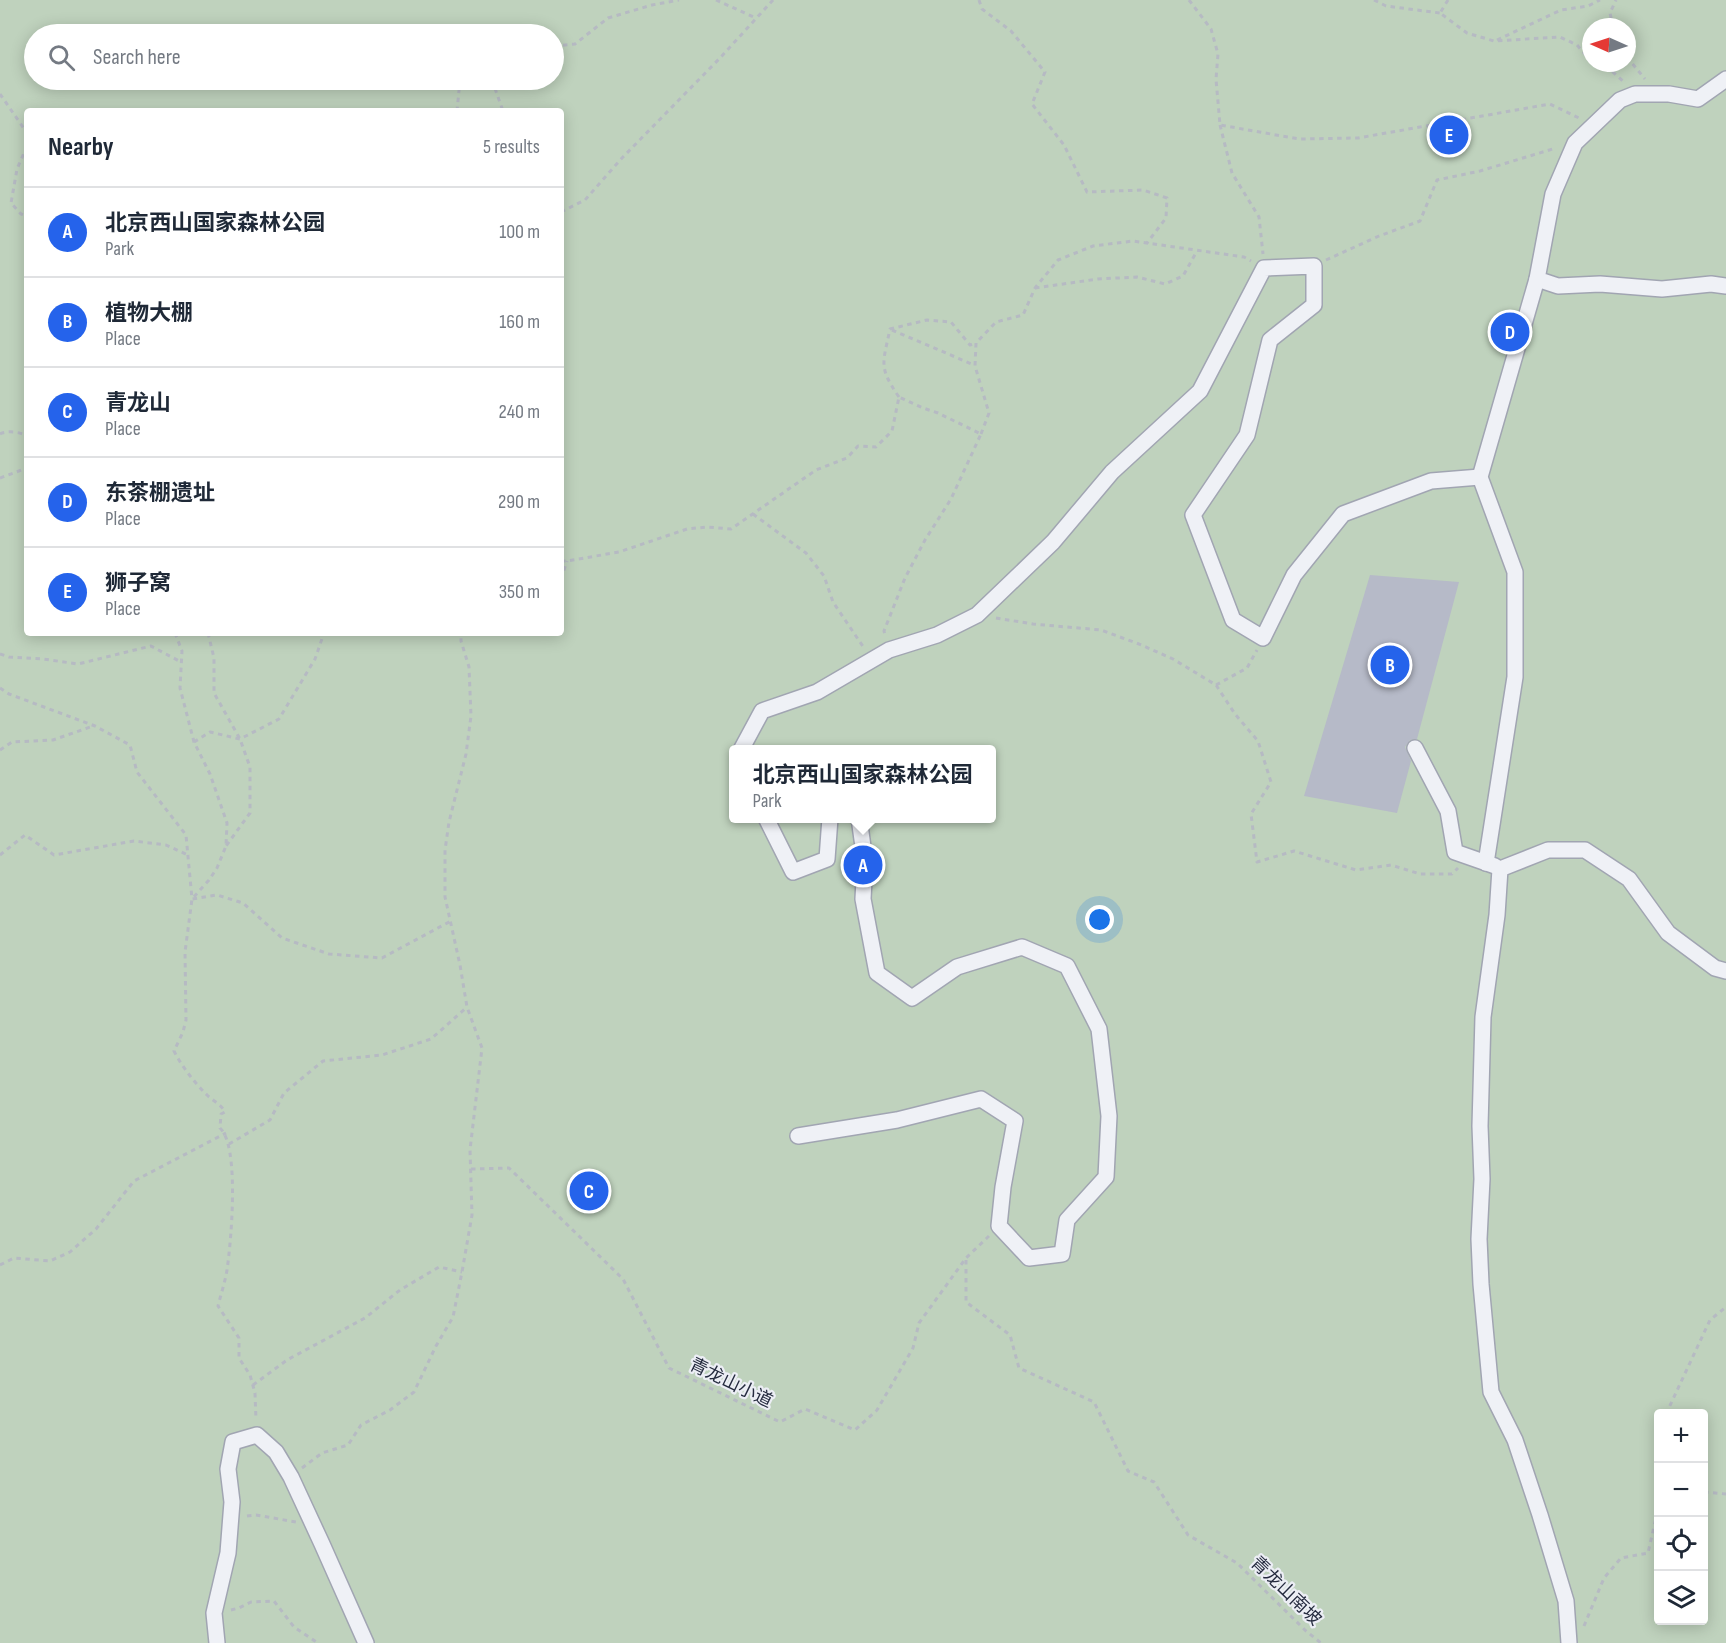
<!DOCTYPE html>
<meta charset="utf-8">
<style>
body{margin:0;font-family:"Sofia Sans Condensed","Noto Sans SC",sans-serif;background:#f6f6f7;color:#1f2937}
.controls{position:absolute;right:18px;bottom:18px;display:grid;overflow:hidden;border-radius:6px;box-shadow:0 3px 15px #0003}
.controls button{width:54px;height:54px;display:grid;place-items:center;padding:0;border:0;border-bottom:2px solid #e0e1e3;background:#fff;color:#1f2937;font:30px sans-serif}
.compass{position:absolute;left:1582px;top:18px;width:54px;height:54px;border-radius:50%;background:#fff;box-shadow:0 3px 15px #0003;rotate:273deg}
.you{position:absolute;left:1100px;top:920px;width:21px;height:21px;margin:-15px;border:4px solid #fff;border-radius:50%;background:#1a73e8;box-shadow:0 0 0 9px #1a73e833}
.badge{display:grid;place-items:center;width:39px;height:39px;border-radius:50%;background:#2563eb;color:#fff;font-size:20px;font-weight:700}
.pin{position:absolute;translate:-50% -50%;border:3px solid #fff;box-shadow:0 2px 6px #0006}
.popup{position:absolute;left:729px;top:745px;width:267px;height:78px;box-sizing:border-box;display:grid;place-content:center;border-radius:6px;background:#fff;filter:drop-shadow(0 2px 4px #0005);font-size:20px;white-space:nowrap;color:#747a83}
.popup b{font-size:22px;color:#1f2937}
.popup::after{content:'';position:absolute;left:50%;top:100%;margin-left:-12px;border:12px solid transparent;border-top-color:#fff}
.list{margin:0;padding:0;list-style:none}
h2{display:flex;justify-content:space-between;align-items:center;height:78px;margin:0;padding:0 24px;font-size:26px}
h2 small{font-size:20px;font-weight:400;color:#747a83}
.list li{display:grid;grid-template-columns:39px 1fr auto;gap:18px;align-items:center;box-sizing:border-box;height:90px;padding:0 24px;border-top:2px solid #e0e1e3}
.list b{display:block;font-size:22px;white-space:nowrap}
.list p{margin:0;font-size:20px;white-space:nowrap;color:#747a83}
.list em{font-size:20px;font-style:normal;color:#747a83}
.icon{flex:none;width:33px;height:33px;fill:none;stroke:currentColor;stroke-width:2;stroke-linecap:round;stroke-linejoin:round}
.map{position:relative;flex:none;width:1726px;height:1643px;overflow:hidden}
.search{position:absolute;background:#fff;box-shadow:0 3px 15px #0003;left:24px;top:24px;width:540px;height:66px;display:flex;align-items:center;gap:15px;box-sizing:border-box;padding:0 21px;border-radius:33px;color:#747a83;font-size:22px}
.panel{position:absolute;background:#fff;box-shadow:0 3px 15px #0003;left:24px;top:108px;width:540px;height:528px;border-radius:6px}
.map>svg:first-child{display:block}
.green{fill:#bfd2bd;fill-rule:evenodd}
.building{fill:#b6bac8}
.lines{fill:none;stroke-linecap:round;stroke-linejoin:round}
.minor-casing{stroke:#a1a5b2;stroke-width:18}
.path{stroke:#b6bac3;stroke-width:3;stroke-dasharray:4.5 4.5;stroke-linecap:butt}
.minor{stroke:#eff1f6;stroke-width:15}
.labels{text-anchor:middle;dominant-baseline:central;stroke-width:4.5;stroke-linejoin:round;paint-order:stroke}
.street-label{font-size:18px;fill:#252b3f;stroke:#eceef5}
</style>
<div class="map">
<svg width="1726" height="1643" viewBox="0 0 1726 1643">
<rect width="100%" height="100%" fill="#dcdfe8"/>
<path class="green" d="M 0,0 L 1726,0 L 1726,1643 L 0,1643 ZM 1591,27 L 1627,27 L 1627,63 L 1591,63 ZM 34,34 L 554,34 L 554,80 L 34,80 ZM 27,111 L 561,111 L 561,633 L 27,633 ZM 734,750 L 992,750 L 992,818 L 734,818 ZM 1658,1414 L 1704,1414 L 1704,1620 L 1658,1620 Z"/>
<path class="building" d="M 1370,575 L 1459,582 L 1417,739 L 1410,740 L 1405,747 L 1411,761 L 1397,813 L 1304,796 Z"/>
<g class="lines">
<g class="minor-casing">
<g id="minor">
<path d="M 1726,79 L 1698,99 L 1669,94 L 1635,94 L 1620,100 L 1575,143 L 1553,194 L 1537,279 L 1558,286 L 1600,284 L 1662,289 L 1711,284 L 1726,286"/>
<path d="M 1415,748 L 1448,811 L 1455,852 L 1495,866"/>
<path d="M 741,750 L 762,711 L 817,692 L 889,650 L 937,635 L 977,615 L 1053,542 L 1112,472 L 1200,391 L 1264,268 L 1314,266 L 1314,305 L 1270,340 L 1247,435 L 1193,515 L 1233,620 L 1263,638 L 1294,575 L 1343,514 L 1431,481 L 1480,477"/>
<path d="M 766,818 L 793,872 L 827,859 L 830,818"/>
<path d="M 1486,863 L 1515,677 L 1515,572 L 1480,477 L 1537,279"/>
<path d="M 798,1136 L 897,1120 L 981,1099 L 1015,1121 L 1003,1187 L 999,1226 L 1029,1258 L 1062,1254 L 1067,1220 L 1106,1177 L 1109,1116 L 1099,1029 L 1067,966 L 1022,947 L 957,967 L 912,998 L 877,973 L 863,899 L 865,861 L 859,818"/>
<path d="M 217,1643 L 214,1613 L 228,1553 L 232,1502 L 228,1469 L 233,1442 L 257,1435 L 276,1452 L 291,1477 L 322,1544 L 366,1643"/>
<path d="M 1569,1643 L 1566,1601 L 1540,1515 L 1515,1440 L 1491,1392 L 1481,1284 L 1479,1239 L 1482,1179 L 1480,1126 L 1483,1017 L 1497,915 L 1500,869 L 1548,850 L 1585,850 L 1629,879 L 1668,933 L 1715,968 L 1726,971"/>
</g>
</g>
<g class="path">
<path d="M 716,0 L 756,18"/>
<path d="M 979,0 L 982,9 L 1011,31 L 1045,72 L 1032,104 L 1064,145 L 1087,192 L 1143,190 L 1167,198 L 1166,218 L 1147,243"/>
<path d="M 1189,0 L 1211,29 L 1218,54 L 1216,79 L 1220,125 L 1299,139 L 1358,138 L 1550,104 L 1579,118"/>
<path d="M 1374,0 L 1386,6 L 1440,13"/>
<path d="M 1448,0 L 1440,13 L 1467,33 L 1494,41 L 1560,37 L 1577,45 L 1591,61"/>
<path d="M 1613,27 L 1610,13 L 1616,0"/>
<path d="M 1497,40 L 1561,10 L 1588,6 L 1600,0"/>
<path d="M 554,46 L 575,44 L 608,18 L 652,5 L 679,0"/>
<path d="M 1627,57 L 1645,79"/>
<path d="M 1597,63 L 1606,66 L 1624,82"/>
<path d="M 492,80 L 503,111"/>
<path d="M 0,94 L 27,133"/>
<path d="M 457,111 L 460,80"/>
<path d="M 1220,125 L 1232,173 L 1259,217 L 1263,254"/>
<path d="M 27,146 L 17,169 L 11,203 L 21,214 L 27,216"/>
<path d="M 561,212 L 585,200 L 622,158 L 720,58 L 773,0"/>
<path d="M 1326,260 L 1379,236 L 1420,221 L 1437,180 L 1480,171 L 1556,148"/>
<path d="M 1035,288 L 1098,279 L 1137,277 L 1165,284 L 1183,276 L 1197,251"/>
<path d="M 892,330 L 974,365"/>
<path d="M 899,397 C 878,367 883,363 890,329 L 927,320 L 951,322 L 970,345 L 976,343"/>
<path d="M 0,434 C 8,430 20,432 27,436"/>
<path d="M 981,434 L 989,413 L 975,366 L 976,343 L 996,322 L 1023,315 L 1035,288 L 1058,260 L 1093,246 L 1133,241 L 1244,257 L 1251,261"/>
<path d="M 0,478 L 27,468"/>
<path d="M 753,514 L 806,553 L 824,576 L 833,602 L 864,648"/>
<path d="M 561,561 L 567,561 L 619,552 L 687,529 L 707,527 L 731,529 L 816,470 L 847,458 L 858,446 L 876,447 L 892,431 L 899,397 L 923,408 L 938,413 L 981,434 L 951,499 L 925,540 L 905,578 L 884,631 L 885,635"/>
<path d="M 561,579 L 567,561"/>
<path d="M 996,618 L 1033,624 L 1101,630 L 1139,644 L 1173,659 L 1216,685 L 1235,714 L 1258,741 L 1271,782 L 1251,814 L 1257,862 L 1294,851 L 1356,870 L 1391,865 L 1420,874 L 1452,874 L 1458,868"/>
<path d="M 175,633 L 182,651 L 180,688 L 194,742 L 210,774 L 227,823 L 226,846 L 217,868 L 209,880 L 192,899 L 185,952 L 186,1020 L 183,1032 L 174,1051 C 182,1067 195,1083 207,1095 C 213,1101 221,1104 225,1112 L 221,1114 L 220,1128 C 240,1146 231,1243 227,1270 C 225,1282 221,1294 218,1306 L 239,1338 L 239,1358 L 250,1375 L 255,1393 L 256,1420"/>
<path d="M 208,633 L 214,658 L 214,693 L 240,739 L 250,767 L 250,813 L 226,846"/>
<path d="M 0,654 L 9,657 L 43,659 L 78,664 L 151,646 L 181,662"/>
<path d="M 1216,685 L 1247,668 L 1257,650"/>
<path d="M 0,688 L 9,694 L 95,726 L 130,745 L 137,772 L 186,835 L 192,899 L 217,895 L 243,903 L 282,938 L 329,954 L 382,958 L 451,921"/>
<path d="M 194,742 L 210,732 L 240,739 L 279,719 L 315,659 L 324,633"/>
<path d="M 0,750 L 12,742 L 53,740 L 93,726"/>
<path d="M 0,855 L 25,835 L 54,855 L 134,841 L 166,845 L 188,855"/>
<path d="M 229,1144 L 270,1120 L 284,1093 L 323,1061 L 382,1055 L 431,1039 L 467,1007"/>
<path d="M 471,1169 L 509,1168 L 623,1279 L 669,1368 L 780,1422 L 805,1409 L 855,1430 L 877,1410 L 913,1348 L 919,1323 L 966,1258 L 989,1236"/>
<path d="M 966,1260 L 966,1302 L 1010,1335 L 1019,1368 L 1094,1402 L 1128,1471 L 1154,1482 L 1188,1535 L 1237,1563 L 1306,1631 L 1321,1643"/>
<path d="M 0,1265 L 14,1258 L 50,1261 L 70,1252 L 96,1229 L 134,1181 L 226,1133"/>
<path d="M 253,1385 L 287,1360 L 365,1318 L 400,1290 L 439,1267 L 462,1272"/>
<path d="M 1666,1414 L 1710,1320 L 1726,1307"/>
<path d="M 302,1468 L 322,1453 L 348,1445 L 361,1425 L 390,1410 L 414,1392 L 436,1346 L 453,1317 L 462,1272 L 472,1215 L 470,1150 L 482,1048 L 467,1007 L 460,965 L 445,897 L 445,850 L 449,822 L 466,754 L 471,716 L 469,667 L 461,641 L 461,633"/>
<path d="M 1704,1492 L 1726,1494"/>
<path d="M 1658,1510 L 1658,1500"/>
<path d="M 247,1516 L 256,1515 L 296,1522"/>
<path d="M 231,1610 L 239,1608 L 251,1602 L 274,1601 L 294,1627 L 318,1643"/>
<path d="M 1584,1626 L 1604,1578 L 1621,1558 L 1648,1553 L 1658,1509"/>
</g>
<use href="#minor" class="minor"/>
</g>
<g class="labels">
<g class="street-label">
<text transform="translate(731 1383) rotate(26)">青龙山小道</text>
<text transform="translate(1286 1591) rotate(44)">青龙山南坡</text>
</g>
</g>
</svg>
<div class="controls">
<button>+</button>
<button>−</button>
<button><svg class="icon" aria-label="locate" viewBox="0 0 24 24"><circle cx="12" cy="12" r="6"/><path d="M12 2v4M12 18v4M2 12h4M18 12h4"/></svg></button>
<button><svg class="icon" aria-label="layers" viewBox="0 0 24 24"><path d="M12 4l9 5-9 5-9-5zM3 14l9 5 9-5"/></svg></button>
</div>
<svg class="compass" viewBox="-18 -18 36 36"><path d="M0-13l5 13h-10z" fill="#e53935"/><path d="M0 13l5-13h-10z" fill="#747a83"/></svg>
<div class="you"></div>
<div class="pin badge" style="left:863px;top:865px">A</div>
<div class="popup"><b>北京西山国家森林公园</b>Park</div>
<div class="pin badge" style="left:1390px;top:665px">B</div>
<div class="pin badge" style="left:589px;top:1191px">C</div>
<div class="pin badge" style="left:1510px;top:332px">D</div>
<div class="pin badge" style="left:1449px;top:135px">E</div>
<div class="search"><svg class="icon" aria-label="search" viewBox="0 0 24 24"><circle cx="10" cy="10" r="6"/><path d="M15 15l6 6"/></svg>Search here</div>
<section class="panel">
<h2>Nearby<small>5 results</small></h2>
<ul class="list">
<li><span class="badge">A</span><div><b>北京西山国家森林公园</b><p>Park</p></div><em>100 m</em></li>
<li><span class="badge">B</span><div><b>植物大棚</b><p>Place</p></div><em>160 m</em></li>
<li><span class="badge">C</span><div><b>青龙山</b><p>Place</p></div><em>240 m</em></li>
<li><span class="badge">D</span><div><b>东茶棚遗址</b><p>Place</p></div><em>290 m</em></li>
<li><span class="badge">E</span><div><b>狮子窝</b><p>Place</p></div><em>350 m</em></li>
</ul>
</section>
</div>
